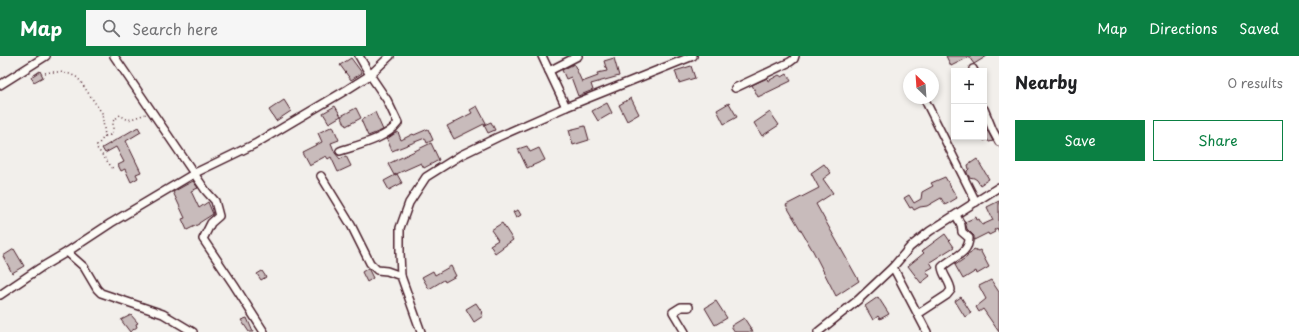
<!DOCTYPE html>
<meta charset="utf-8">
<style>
body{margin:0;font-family:"Playpen Sans",sans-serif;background:#f6f6f6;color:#202124}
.controls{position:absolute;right:12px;top:12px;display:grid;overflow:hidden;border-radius:0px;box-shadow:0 2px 6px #0003}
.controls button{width:36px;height:36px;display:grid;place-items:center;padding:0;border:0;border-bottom:1px solid #e0e0e0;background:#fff;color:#202124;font:20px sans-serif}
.compass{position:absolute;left:903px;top:12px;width:36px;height:36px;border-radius:50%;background:#fff;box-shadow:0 2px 6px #0003;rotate:335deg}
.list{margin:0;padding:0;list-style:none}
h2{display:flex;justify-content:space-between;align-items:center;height:52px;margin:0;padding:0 16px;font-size:17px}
h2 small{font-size:13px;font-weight:400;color:#757577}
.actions{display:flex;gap:8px;padding:12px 16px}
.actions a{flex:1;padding:9px 0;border:1px solid #0b8043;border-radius:0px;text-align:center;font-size:14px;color:#0b8043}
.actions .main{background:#0b8043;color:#fff}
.icon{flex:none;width:22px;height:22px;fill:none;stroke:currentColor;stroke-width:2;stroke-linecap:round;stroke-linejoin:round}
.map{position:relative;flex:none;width:999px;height:276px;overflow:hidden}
header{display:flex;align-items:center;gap:24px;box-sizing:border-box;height:56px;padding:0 20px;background:#0b8043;color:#fff}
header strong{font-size:19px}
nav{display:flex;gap:22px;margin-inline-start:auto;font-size:14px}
.search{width:280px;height:36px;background:#f6f6f6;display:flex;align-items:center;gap:10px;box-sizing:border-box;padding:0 14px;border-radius:0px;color:#757577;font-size:15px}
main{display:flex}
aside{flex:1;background:#fff}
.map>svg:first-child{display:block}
.building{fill:#c8bbbb;stroke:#4a1f2b}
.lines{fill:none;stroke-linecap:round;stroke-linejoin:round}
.minor-casing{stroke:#4a1f2b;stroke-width:10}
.path{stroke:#4a1f2b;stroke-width:1.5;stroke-dasharray:1 3;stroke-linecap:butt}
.minor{stroke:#fdfcf7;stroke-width:7}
</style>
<header>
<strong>Map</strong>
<div class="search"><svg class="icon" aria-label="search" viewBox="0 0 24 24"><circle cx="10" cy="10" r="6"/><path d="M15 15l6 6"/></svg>Search here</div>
<nav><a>Map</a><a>Directions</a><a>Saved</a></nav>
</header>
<main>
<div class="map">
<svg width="999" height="276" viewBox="0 0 999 276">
<rect width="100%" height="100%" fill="#f2efeb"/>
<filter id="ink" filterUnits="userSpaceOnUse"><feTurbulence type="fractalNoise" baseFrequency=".025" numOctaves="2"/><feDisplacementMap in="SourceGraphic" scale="8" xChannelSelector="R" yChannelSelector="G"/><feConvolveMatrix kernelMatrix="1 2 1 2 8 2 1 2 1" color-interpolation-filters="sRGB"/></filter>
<g filter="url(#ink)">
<g class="building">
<path d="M 946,0 L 987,0 L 974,8 L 969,1 L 951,10 Z"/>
<path d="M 351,2 L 362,17 L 351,24 L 340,9 Z"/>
<path d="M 614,2 L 619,20 L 591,28 L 593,34 L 578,40 L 571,21 L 566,23 L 562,14 L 574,8 L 582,26 L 598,20 L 597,17 L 607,15 L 604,5 Z"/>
<path d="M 691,10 L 695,22 L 679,27 L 675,15 Z"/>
<path d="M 40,15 L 43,21 L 34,26 L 31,21 Z"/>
<path d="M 787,18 L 791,25 L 758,41 L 752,29 L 767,22 L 768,25 L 779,19 L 782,21 Z"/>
<path d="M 631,42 L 639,58 L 627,65 L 619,49 Z"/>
<path d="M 284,44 L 291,55 L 276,65 L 269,54 Z"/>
<path d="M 607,47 L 612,57 L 598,65 L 592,55 Z"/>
<path d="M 729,47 L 737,61 L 724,68 L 717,54 Z"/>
<path d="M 335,50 L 341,60 L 329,67 L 323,57 Z"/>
<path d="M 477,50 L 486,67 L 454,83 L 447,70 L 472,57 L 470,54 Z"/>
<path d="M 356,52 L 361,62 L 346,70 L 341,60 Z"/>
<path d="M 375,56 L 383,74 L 368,80 L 361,64 Z"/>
<path d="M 770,56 L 779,69 L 762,80 L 754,67 Z"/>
<path d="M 491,66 L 495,74 L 488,77 L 484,69 Z"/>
<path d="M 333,70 L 339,84 L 331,87 L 335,97 L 340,103 L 346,100 L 351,110 L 338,116 L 331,101 L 328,103 L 326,100 L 309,109 L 302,96 L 322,86 L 318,77 Z"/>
<path d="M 585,70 L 589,84 L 573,89 L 569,74 Z"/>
<path d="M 138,71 L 141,76 L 126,85 L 141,116 L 136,118 L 138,122 L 131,126 L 125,113 L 121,115 L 118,109 L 124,106 L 116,91 L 105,97 L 102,92 Z"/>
<path d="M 428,73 L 433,84 L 427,87 L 425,82 L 392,95 L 387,83 L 394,78 L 398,76 L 401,84 L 413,78 L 414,79 Z"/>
<path d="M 988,75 L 993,85 L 989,86 L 987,83 L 984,85 L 984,77 Z"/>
<path d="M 431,87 L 439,104 L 424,112 L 421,107 L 394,119 L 388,108 Z"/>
<path d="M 527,90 L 530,96 L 539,92 L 545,104 L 527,112 L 518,93 Z"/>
<path d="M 977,103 L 989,123 L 980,129 L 977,124 L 974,122 L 969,121 L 967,117 L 967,115 L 969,113 L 968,109 Z"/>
<path d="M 824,108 L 831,117 L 823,123 L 833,137 L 816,148 L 859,225 L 836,240 L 813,195 L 786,149 L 819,132 L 811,117 Z"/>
<path d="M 397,118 L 402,127 L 389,134 L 384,125 Z"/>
<path d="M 945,121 L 957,142 L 945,149 L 941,142 L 927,150 L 920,151 L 914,154 L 912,151 L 910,152 L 904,142 L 909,139 L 914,147 L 921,143 L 922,136 L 933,130 L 931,127 Z"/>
<path d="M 193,125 L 198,132 L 191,135 L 199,152 L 208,146 L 213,158 L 199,167 L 199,168 L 187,174 L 182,163 L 185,162 L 173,136 Z"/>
<path d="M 999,145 L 999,176 L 997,172 L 994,174 L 995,176 L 989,179 L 988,177 L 974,184 L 974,180 L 967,173 L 965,166 L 976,161 L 977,164 L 979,163 L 982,169 L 993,164 L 987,151 Z"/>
<path d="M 518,154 L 521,159 L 516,162 L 513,156 Z"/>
<path d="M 502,167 L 513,184 L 495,197 L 490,189 L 498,184 L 491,174 Z"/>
<path d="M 945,178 L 954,191 L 930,206 L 933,211 L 926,215 L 930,220 L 921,227 L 908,210 L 924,197 L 922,195 Z"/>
<path d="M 14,193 L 24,210 L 12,217 L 3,200 Z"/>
<path d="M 974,193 L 978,195 L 980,194 L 989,211 L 977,218 L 976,215 L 963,223 L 955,209 L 967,201 L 968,198 L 970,198 Z"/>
<path d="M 451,210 L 456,220 L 445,226 L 444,224 L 429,233 L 422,221 L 433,215 L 435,219 Z"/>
<path d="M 368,212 L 373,222 L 367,226 L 362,216 Z"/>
<path d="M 262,215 L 266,221 L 261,224 L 257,218 Z"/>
<path d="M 991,224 L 999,236 L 999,276 L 983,253 L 979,256 L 976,251 L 986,243 L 979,230 Z"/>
<path d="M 878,241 L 889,258 L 880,263 L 878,260 L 873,264 L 865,250 Z"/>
<path d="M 961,241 L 971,257 L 965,261 L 955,245 Z"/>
<path d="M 716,245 L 727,262 L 715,269 L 705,252 Z"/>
<path d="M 476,247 L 482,256 L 481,257 L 483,260 L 474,266 L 466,253 Z"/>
<path d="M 131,259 L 138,267 L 136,268 L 137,271 L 130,276 L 121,264 Z"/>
<path d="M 247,262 L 253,276 L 249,276 L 241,264 Z"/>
<path d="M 744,262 L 753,276 L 735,276 L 731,270 Z"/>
</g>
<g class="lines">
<g class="minor-casing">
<g id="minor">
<path d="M 114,0 L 206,135 L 215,145 L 219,160 L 211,167 L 203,183 L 234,229 L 264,276"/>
<path d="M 542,0 L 566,51"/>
<path d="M 973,13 L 974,15"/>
<path d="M 549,15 L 578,0"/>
<path d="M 0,29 L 46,0"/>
<path d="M 735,32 L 790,6 L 794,3 L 795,0"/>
<path d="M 924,42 L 976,146"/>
<path d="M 984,53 L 993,75 L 999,86"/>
<path d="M 340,95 C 358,89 386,83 398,67 L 387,44 L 370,19 L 359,0"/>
<path d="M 321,120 L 351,169 L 370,207 L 377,214 L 387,215 L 401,220"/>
<path d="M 67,196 L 84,211 L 97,233 L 101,237 L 163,258 L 193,276"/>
<path d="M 893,211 L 927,276"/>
<path d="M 0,239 L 40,212 L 67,196 L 111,167 L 195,117 L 255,88 L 348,33 L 370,19 L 390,0"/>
<path d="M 918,258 L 947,239 L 951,234 C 950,225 943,220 942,211 C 952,201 969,198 969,182 L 962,176 L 961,169 L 956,159"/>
<path d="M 421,276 L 401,220 L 400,197 L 400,172 L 409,147 L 426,121 L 461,99 L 498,81 L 566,51 L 693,0"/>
<path d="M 685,276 L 673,256 L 681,251 L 689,251"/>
<path d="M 818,276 L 858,244 L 893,211 L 910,191 L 930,175 L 999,131"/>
</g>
</g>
<g class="path">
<path d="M 45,17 L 51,16 L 60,16 L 70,18 L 78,22 L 102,57 L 105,80 L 110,79 L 113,74 L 113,65 L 120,59 L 128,64 L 146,58"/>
<path d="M 105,80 L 96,91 L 114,114"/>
</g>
<use href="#minor" class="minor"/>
</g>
</g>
</svg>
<div class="controls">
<button>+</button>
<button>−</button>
</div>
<svg class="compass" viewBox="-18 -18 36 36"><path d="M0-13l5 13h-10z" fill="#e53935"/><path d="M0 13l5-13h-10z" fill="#757577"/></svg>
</div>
<aside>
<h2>Nearby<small>0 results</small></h2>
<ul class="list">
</ul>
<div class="actions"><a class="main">Save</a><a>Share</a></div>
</aside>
</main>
